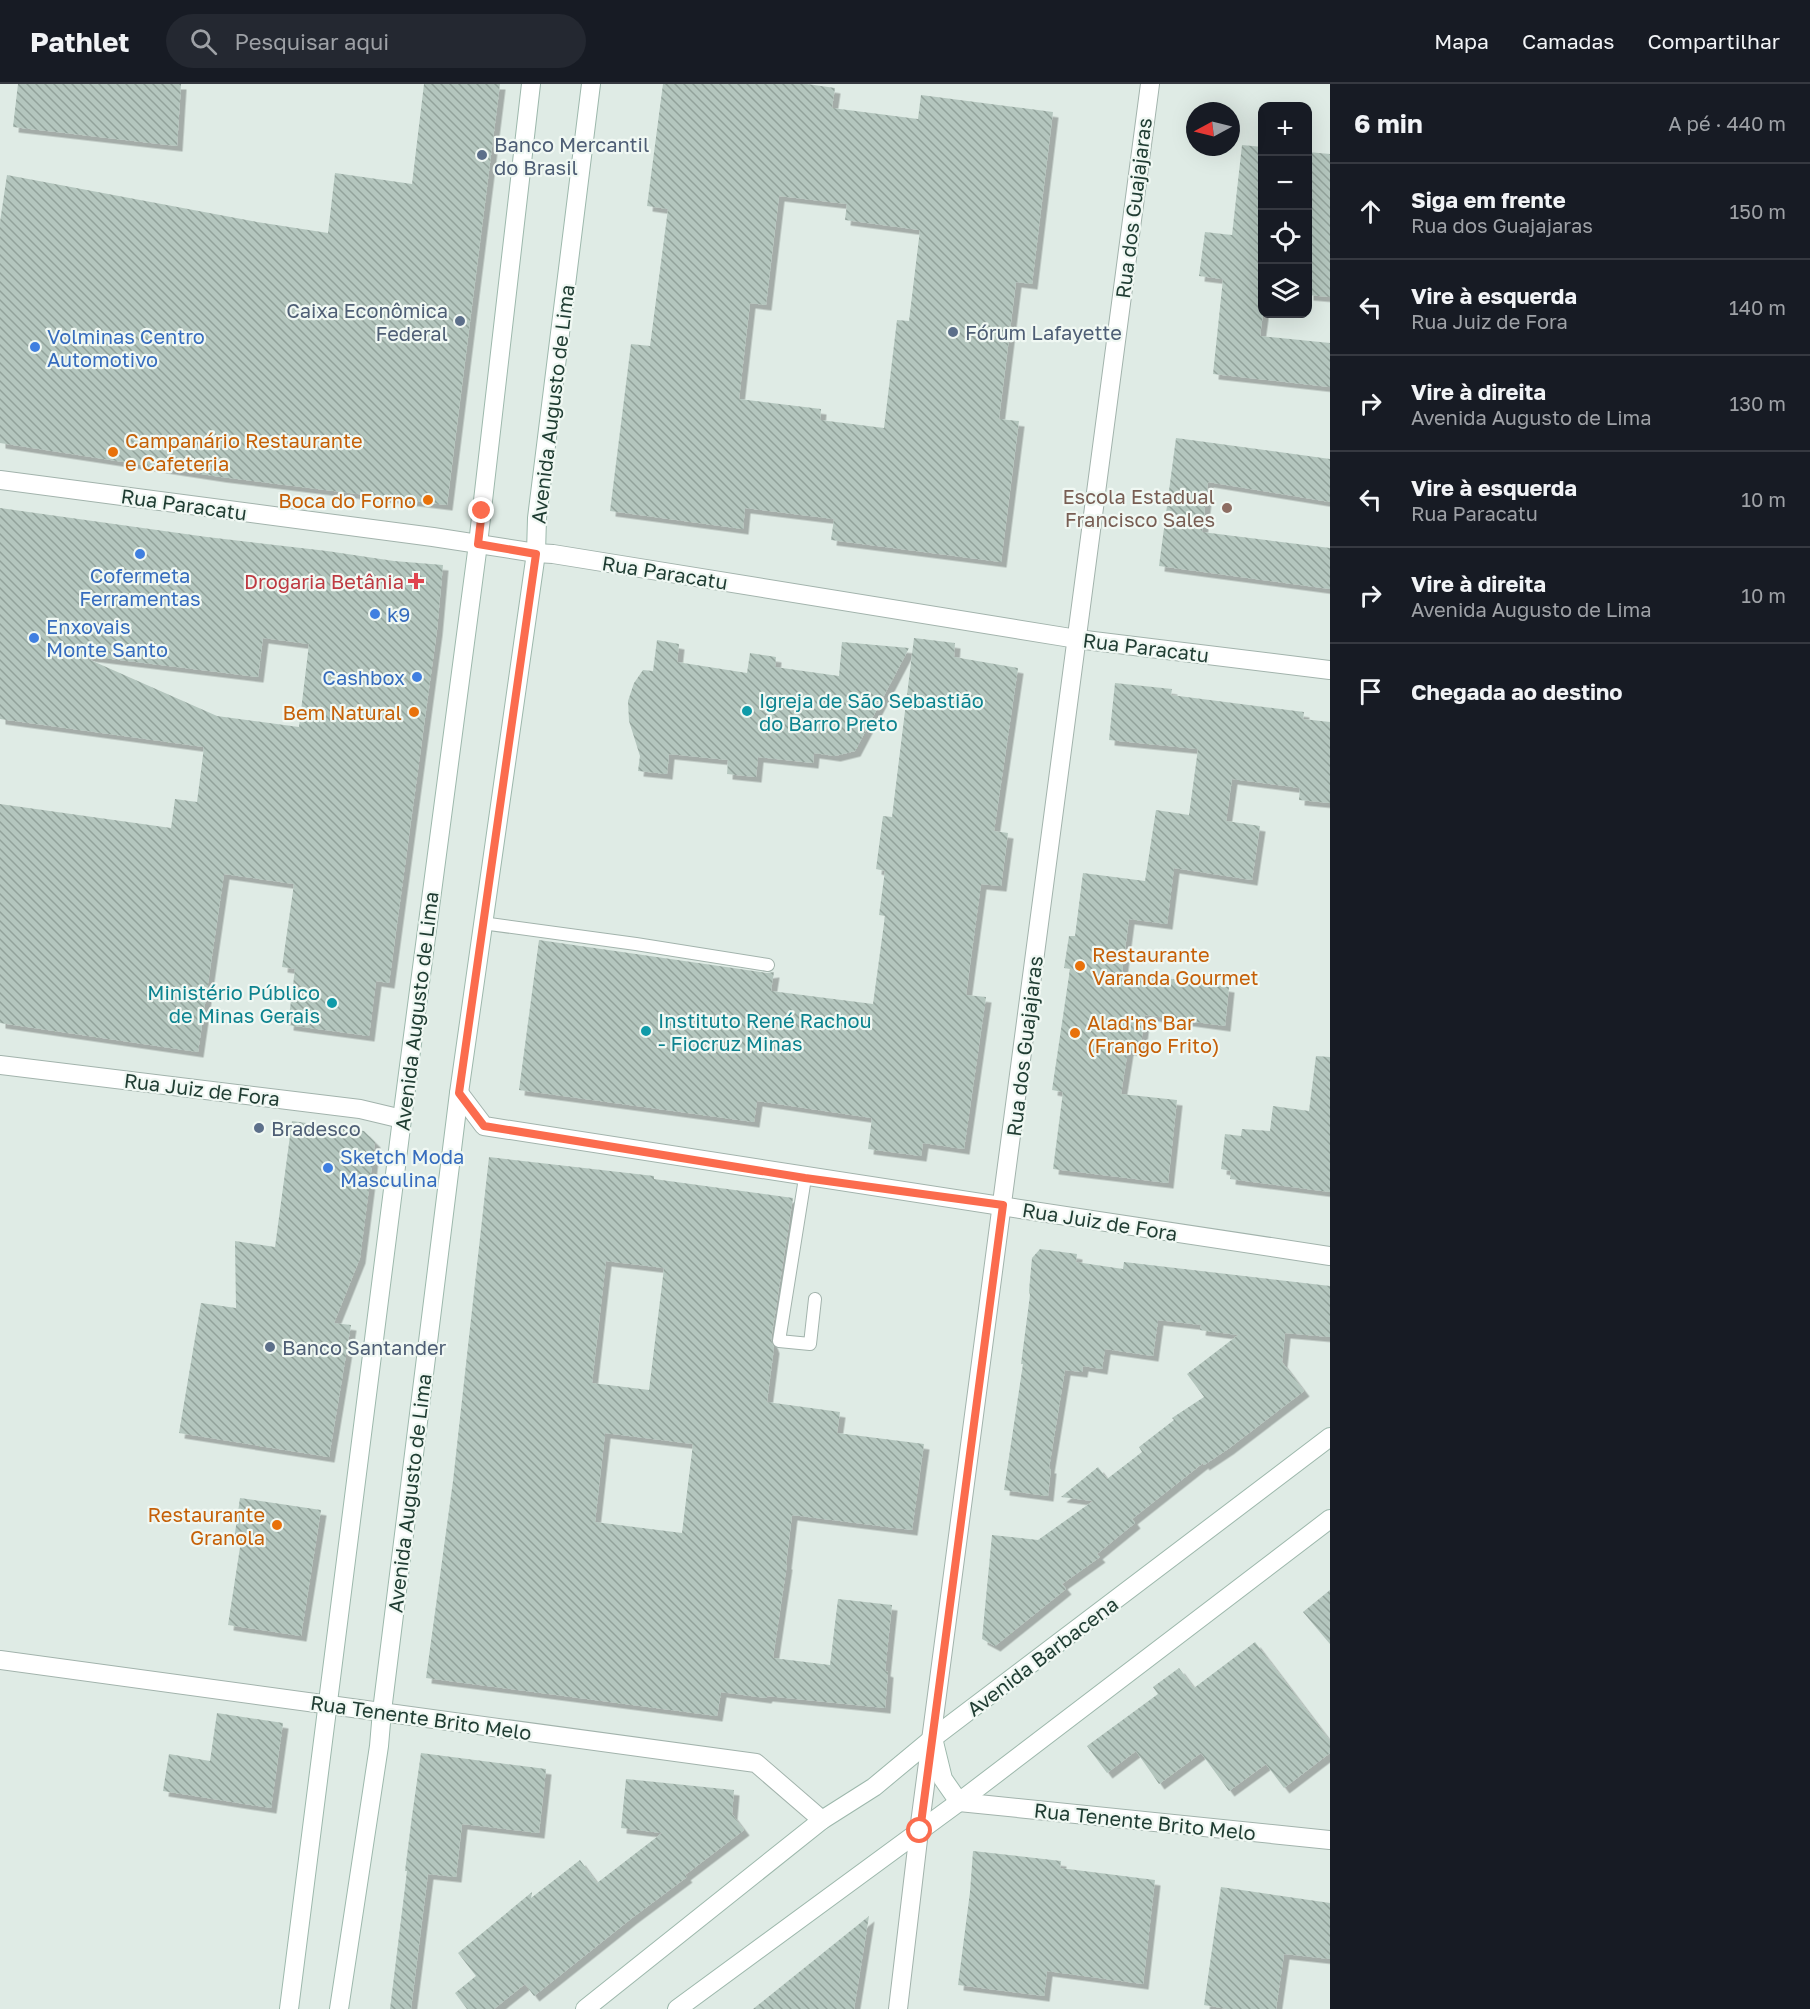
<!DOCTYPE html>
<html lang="pt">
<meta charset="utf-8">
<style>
body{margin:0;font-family:"Golos Text",sans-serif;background:#242831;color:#f1f3f6}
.controls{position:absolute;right:18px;top:18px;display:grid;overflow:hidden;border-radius:12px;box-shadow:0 6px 24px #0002}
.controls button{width:54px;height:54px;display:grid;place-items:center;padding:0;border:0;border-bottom:2px solid #363941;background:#171b24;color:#f1f3f6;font:30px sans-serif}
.compass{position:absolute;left:1186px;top:18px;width:54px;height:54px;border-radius:50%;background:#171b24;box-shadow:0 6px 24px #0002;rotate:263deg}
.stop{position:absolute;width:18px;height:18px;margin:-14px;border:4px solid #fb6c4e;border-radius:50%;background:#fff}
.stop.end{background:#fb6c4e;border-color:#fff;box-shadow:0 2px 6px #0008}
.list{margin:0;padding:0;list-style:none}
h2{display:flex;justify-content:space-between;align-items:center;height:78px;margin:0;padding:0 24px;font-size:26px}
h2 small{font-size:20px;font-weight:400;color:#9ea1a6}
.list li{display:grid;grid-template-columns:39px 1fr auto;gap:18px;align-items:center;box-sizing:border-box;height:96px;padding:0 24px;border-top:2px solid #363941}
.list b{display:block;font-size:22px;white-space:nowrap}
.list p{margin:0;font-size:20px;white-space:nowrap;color:#9ea1a6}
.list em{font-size:20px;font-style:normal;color:#9ea1a6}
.icon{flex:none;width:33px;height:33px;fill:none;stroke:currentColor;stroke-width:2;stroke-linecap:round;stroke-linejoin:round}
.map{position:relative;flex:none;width:1330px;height:1925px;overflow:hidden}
header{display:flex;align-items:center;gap:36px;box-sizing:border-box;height:84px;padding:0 30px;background:#171b24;border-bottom:2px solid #363941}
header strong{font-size:28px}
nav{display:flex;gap:33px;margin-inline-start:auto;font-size:21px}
.search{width:420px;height:54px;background:#242831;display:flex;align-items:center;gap:15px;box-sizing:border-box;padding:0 21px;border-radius:33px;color:#9ea1a6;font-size:22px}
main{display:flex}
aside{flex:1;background:#171b24}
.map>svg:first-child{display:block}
.building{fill:url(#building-back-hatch);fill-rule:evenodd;filter:url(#shadow)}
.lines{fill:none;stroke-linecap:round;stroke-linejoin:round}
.service-casing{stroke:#a2b3ac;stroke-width:14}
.minor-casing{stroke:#a2b3ac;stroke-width:20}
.tertiary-casing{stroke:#a2b3ac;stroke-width:20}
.secondary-casing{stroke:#9db8ac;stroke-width:20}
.service{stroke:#fff;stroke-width:12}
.minor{stroke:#fff;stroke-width:18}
.tertiary{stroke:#fff;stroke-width:18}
.secondary{stroke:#fff;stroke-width:18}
.route{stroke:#fb6c4e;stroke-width:8}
.service-dot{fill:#5c6f8a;stroke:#f0f8f3;stroke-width:2}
.shop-dot{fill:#3f7fe0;stroke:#f0f8f3;stroke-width:2}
.food-dot{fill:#e8710a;stroke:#f0f8f3;stroke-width:2}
.education-dot{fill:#8d6e63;stroke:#f0f8f3;stroke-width:2}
.health-dot{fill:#e0444e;stroke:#f0f8f3;stroke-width:2}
.culture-dot{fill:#0f9aa8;stroke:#f0f8f3;stroke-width:2}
.labels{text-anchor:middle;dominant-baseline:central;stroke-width:4.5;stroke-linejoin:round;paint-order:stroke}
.service-label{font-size:20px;fill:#4e5e75;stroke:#f0f8f3;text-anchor:start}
.street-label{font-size:20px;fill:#1f3c32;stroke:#f0f8f3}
.shop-label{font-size:20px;fill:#366cbe;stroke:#f0f8f3;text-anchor:start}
.food-label{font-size:20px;fill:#c56008;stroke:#f0f8f3;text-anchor:start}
.education-label{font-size:20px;fill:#785e54;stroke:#f0f8f3;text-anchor:end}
.health-label{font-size:20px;fill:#be3a42;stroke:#f0f8f3;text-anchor:end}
.culture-label{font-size:20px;fill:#0d838f;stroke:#f0f8f3;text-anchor:start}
</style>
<header>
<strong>Pathlet</strong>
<div class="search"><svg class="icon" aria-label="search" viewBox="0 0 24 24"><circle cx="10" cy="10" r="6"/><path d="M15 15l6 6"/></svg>Pesquisar aqui</div>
<nav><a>Mapa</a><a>Camadas</a><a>Compartilhar</a></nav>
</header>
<main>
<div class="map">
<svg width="1330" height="1925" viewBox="0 0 1330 1925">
<defs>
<pattern id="building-back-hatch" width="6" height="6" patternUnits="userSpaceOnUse" patternTransform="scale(1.5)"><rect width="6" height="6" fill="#b4c6be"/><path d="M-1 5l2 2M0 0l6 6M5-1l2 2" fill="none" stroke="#92a29b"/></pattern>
<filter id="shadow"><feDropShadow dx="5.5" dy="5.5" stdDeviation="0" flood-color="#0004"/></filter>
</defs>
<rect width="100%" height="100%" fill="#dfebe5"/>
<g class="building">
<path d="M 18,0 L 181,0 L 177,62 L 13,43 Z"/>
<path d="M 424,0 L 500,0 L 447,421 L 221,393 L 0,359 L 0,138 L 7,91 L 257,138 L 328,149 L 335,89 L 412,100 Z"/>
<path d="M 663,0 L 807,0 L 835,4 L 832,24 L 918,35 L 921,11 L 1053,28 L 1032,200 L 1016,198 L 999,335 L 1019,337 L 1001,478 L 831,456 L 834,435 L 745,424 L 743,445 L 610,427 L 631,260 L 650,262 L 668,125 L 647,122 ZM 779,112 L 847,120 L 845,136 L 920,146 L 909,237 L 897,236 L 884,344 L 820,336 L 821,325 L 739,315 L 750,219 L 766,221 Z"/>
<path d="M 1242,61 L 1263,63 L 1263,230 L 1260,252 L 1330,259 L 1330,303 L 1213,290 L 1223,195 L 1199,192 L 1205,148 L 1232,151 Z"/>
<path d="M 1308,68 L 1330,70 L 1330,213 L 1308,211 Z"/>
<path d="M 1176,354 L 1330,375 L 1330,418 L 1208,398 L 1202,448 L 1330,464 L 1330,505 L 1159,482 Z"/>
<path d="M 0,424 L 207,453 L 327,467 L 394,477 L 443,481 L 437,546 L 389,899 L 376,897 L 369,952 L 288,941 L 295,885 L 282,883 L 294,800 L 224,790 L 198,968 L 0,939 L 0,720 L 171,744 L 175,715 L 197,718 L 204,663 L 0,635 ZM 263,554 L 309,560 L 299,643 L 217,632 L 79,571 L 258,593 Z"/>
<path d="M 914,554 L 955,559 L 954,573 L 1018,584 L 994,747 L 1008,749 L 1001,802 L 981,800 L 966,911 L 986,913 L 964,1065 L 923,1059 L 921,1072 L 868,1065 L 872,1034 L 757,1017 L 754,1038 L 519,1006 L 539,856 L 767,889 L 774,888 L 771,907 L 873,920 L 885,832 L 879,831 L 885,787 L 876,785 L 883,732 L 892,733 Z"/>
<path d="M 657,556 L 679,560 L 677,578 L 747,589 L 750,569 L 776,573 L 775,583 L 839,592 L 842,558 L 909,564 L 855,667 L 835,672 L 814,669 L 813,679 L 758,673 L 756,693 L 727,690 L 728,676 L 669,670 L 667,690 L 638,687 L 640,672 L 629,637 L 628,617 L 634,599 L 643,586 L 653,587 Z"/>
<path d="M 1115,599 L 1172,605 L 1171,611 L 1304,628 L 1303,635 L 1330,638 L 1330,719 L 1299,716 L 1300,704 L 1232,695 L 1226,737 L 1260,742 L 1252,796 L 1174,784 L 1167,840 L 1129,835 L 1122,888 L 1229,903 L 1225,942 L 1145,931 L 1140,967 L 1128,966 L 1121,1010 L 1177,1016 L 1168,1099 L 1053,1085 L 1063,1008 L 1052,1006 L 1070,885 L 1064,884 L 1069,852 L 1075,852 L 1083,789 L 1145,797 L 1156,726 L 1189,731 L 1198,665 L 1109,656 Z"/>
<path d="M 1316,972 L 1330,973 L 1330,1108 L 1230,1095 L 1231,1087 L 1221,1085 L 1225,1050 L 1241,1052 L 1242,1045 L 1270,1047 L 1273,1022 L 1309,1027 Z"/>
<path d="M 292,1037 L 364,1047 L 375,1058 L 360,1174 L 334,1239 L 351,1241 L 329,1373 L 179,1349 L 201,1219 L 236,1224 L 235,1157 L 275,1163 Z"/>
<path d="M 489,1073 L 654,1092 L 654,1095 L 793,1114 L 771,1256 L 774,1264 L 767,1318 L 840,1328 L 837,1349 L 924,1360 L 912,1446 L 792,1431 L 786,1480 L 787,1480 L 773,1574 L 830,1581 L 838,1515 L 892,1521 L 885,1587 L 888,1588 L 885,1624 L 767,1612 L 766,1614 L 721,1608 L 717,1632 L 426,1594 L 453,1397 ZM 606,1177 L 664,1184 L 649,1306 L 592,1299 ZM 605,1349 L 693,1360 L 682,1449 L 595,1438 Z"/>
<path d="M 1040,1165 L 1077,1170 L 1076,1178 L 1123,1185 L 1124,1178 L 1330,1202 L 1330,1253 L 1285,1249 L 1282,1278 L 1304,1307 L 1228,1365 L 1204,1381 L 1203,1379 L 1132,1435 L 1135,1439 L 1097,1470 L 1100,1473 L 1062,1500 L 1066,1505 L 995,1562 L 982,1555 L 992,1451 L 1038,1456 L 1093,1417 L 1061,1413 L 1098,1383 L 1107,1395 L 1142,1368 L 1139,1363 L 1174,1336 L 1172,1334 L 1204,1313 L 1187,1290 L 1238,1251 L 1200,1246 L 1201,1241 L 1158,1236 L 1153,1272 L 1105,1265 L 1102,1285 L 1083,1282 L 1082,1288 L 1065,1286 L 1049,1384 L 1051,1384 L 1048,1412 L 1004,1406 L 1023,1280 L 1021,1280 L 1030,1211 L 1029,1207 L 1032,1174 Z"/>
<path d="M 240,1414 L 321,1426 L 301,1552 L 228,1541 L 241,1457 L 234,1456 Z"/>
<path d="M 1330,1506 L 1330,1560 L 1303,1528 Z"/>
<path d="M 1255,1558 L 1330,1657 L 1330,1669 L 1284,1704 L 1266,1680 L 1229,1707 L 1201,1669 L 1159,1700 L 1136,1667 L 1107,1689 L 1087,1662 L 1158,1610 L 1153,1603 L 1179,1584 L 1194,1604 Z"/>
<path d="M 217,1629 L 283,1639 L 271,1724 L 163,1707 L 169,1670 L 210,1677 Z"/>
<path d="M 421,1669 L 546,1685 L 539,1749 L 462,1740 L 456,1793 L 428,1790 L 411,1925 L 390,1925 L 407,1787 L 405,1787 L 412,1732 Z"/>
<path d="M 626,1695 L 734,1706 L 732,1730 L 744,1746 L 685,1791 L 687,1793 L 632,1834 L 534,1912 L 525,1900 L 494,1925 L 467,1925 L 455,1909 L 476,1892 L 458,1869 L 532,1808 L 531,1814 L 580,1776 L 597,1799 L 662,1749 L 621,1744 Z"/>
<path d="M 973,1767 L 1061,1777 L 1060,1784 L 1155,1796 L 1143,1900 L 1047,1887 L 1044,1912 L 958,1901 L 970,1808 Z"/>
<path d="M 1221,1803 L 1330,1819 L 1330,1875 L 1284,1870 L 1276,1925 L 1228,1925 L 1204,1921 Z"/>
<path d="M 869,1832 L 854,1925 L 753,1925 Z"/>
</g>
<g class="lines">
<g class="service-casing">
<g id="service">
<path d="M 482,839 L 636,860 L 768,881"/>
<path d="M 805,1094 L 779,1257 L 810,1260 L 815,1215"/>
</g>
</g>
<g class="minor-casing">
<g id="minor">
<path d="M 0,981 L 360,1025 L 402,1035"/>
<path d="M 459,1009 L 484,1042 C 766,1088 1048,1129 1330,1172"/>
<path d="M 0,1576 L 756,1679 L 822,1736"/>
<path d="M 959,1718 L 1330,1756"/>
<path d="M 898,1925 L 919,1747 L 1150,0"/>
</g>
</g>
<g class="tertiary-casing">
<path id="tertiary" d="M 0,396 L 433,453 L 536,469 L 553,470 L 1077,555 L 1330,586"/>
</g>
<g class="secondary-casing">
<g id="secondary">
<path d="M 933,1654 L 943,1695 L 959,1718"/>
<path d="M 289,1925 L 402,1035 L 478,460 L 531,0"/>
<path d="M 339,1925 L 379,1662 L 382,1627 L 459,1009 L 536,469 L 537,434 L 591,0"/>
<path d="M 585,1925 L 822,1736 L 874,1703 L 933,1654 L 1330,1353"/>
<path d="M 677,1925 L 959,1718 L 1330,1435"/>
</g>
</g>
<use href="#service" class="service"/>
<use href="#minor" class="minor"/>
<use href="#tertiary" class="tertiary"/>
<use href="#secondary" class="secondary"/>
</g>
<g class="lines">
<path class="route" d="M 482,427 L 478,460 L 536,470 L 459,1009 L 484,1042 L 805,1094 L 1003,1121 L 920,1747"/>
</g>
<g class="service-dot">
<circle cx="482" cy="71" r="6"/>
<circle cx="460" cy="237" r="6"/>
<circle cx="953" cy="248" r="6"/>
<circle cx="259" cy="1044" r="6"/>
<circle cx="270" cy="1263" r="6"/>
</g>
<g class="shop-dot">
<circle cx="35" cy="263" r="6"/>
<circle cx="140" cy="470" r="6"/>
<circle cx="375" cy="530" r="6"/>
<circle cx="34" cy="554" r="6"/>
<circle cx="417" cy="593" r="6"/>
<circle cx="328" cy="1084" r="6"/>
</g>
<g class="food-dot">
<circle cx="113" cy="368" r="6"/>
<circle cx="428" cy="416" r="6"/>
<circle cx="414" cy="628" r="6"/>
<circle cx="1080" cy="882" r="6"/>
<circle cx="1075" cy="949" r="6"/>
<circle cx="277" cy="1441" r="6"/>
</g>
<circle class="education-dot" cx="1227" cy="424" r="6"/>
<path class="health-dot" d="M413 488h6v6h6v6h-6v6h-6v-6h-6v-6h6z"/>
<g class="culture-dot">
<circle cx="747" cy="627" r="6"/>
<circle cx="332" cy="919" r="6"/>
<circle cx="646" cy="947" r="6"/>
</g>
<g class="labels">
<g class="service-label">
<text x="494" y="60">Banco Mercantil<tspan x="494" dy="23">do Brasil</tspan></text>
<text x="448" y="226" text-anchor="end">Caixa Econômica<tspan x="448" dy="23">Federal</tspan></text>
<text x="965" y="248">Fórum Lafayette</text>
<text x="271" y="1044">Bradesco</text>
<text x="282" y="1263">Banco Santander</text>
</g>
<g class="street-label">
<text transform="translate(1133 124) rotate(-83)">Rua dos Guajajaras</text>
<text transform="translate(552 320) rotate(-83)">Avenida Augusto de Lima</text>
<text transform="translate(184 420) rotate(8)">Rua Paracatu</text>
<text transform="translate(665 488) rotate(9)">Rua Paracatu</text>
<text transform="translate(1146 563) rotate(7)">Rua Paracatu</text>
<text transform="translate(416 927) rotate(-83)">Avenida Augusto de Lima</text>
<text transform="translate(1024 962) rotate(-83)">Rua dos Guajajaras</text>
<text transform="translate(202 1005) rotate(7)">Rua Juiz de Fora</text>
<text transform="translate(1100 1137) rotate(9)">Rua Juiz de Fora</text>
<text transform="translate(409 1409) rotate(-83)">Avenida Augusto de Lima</text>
<text transform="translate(1042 1572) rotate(-37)">Avenida Barbacena</text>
<text transform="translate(421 1633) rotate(8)">Rua Tenente Brito Melo</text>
<text transform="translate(1145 1737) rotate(6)">Rua Tenente Brito Melo</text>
</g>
<g class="shop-label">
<text x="47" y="252">Volminas Centro<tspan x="47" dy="23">Automotivo</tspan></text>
<text x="140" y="491" text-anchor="middle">Cofermeta<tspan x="140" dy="23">Ferramentas</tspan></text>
<text x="387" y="530">k9</text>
<text x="46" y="542">Enxovais<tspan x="46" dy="23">Monte Santo</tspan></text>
<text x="405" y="593" text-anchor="end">Cashbox</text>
<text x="340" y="1072">Sketch Moda<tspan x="340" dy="23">Masculina</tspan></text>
</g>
<g class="food-label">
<text x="125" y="356">Campanário Restaurante<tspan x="125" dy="23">e Cafeteria</tspan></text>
<text x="416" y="416" text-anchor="end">Boca do Forno</text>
<text x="402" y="628" text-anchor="end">Bem Natural</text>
<text x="1092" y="870">Restaurante<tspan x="1092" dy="23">Varanda Gourmet</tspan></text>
<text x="1087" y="938">Alad'ns Bar<tspan x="1087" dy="23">(Frango Frito)</tspan></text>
<text x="265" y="1430" text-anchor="end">Restaurante<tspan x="265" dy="23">Granola</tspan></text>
</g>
<g class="education-label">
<text x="1215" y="412">Escola Estadual<tspan x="1215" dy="23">Francisco Sales</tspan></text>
</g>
<g class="health-label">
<text x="404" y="497">Drogaria Betânia</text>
</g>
<g class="culture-label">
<text x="759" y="616">Igreja de São Sebastião<tspan x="759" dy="23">do Barro Preto</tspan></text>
<text x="320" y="908" text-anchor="end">Ministério Público<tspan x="320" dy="23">de Minas Gerais</tspan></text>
<text x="658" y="936">Instituto René Rachou<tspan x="658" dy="23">- Fiocruz Minas</tspan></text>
</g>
</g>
</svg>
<div class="controls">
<button>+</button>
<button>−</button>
<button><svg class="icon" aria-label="locate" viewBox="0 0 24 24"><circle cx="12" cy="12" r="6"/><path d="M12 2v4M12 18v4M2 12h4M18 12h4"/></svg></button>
<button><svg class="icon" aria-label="layers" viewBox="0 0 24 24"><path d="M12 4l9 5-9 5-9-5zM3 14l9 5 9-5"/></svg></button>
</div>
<svg class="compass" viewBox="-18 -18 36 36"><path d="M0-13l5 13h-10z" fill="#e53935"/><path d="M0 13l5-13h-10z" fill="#9ea1a6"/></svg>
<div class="stop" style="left:920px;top:1747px"></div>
<div class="stop end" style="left:482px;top:427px"></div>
</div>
<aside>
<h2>6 min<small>A pé · 440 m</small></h2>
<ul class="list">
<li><svg class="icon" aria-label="ahead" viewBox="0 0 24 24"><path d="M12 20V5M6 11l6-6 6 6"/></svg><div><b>Siga em frente</b><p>Rua dos Guajajaras</p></div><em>150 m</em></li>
<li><svg class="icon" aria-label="left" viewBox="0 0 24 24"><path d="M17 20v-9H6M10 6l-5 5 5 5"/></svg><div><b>Vire à esquerda</b><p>Rua Juiz de Fora</p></div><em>140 m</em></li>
<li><svg class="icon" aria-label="right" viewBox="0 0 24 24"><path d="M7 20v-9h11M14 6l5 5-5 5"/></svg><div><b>Vire à direita</b><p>Avenida Augusto de Lima</p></div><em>130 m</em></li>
<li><svg class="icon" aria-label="left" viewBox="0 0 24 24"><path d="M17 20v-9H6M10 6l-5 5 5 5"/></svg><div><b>Vire à esquerda</b><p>Rua Paracatu</p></div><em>10 m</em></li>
<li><svg class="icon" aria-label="right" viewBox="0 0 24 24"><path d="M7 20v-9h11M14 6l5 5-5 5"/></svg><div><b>Vire à direita</b><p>Avenida Augusto de Lima</p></div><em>10 m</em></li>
<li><svg class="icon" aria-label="arrive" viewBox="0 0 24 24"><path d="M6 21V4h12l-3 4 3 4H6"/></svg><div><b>Chegada ao destino</b></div></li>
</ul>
</aside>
</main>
